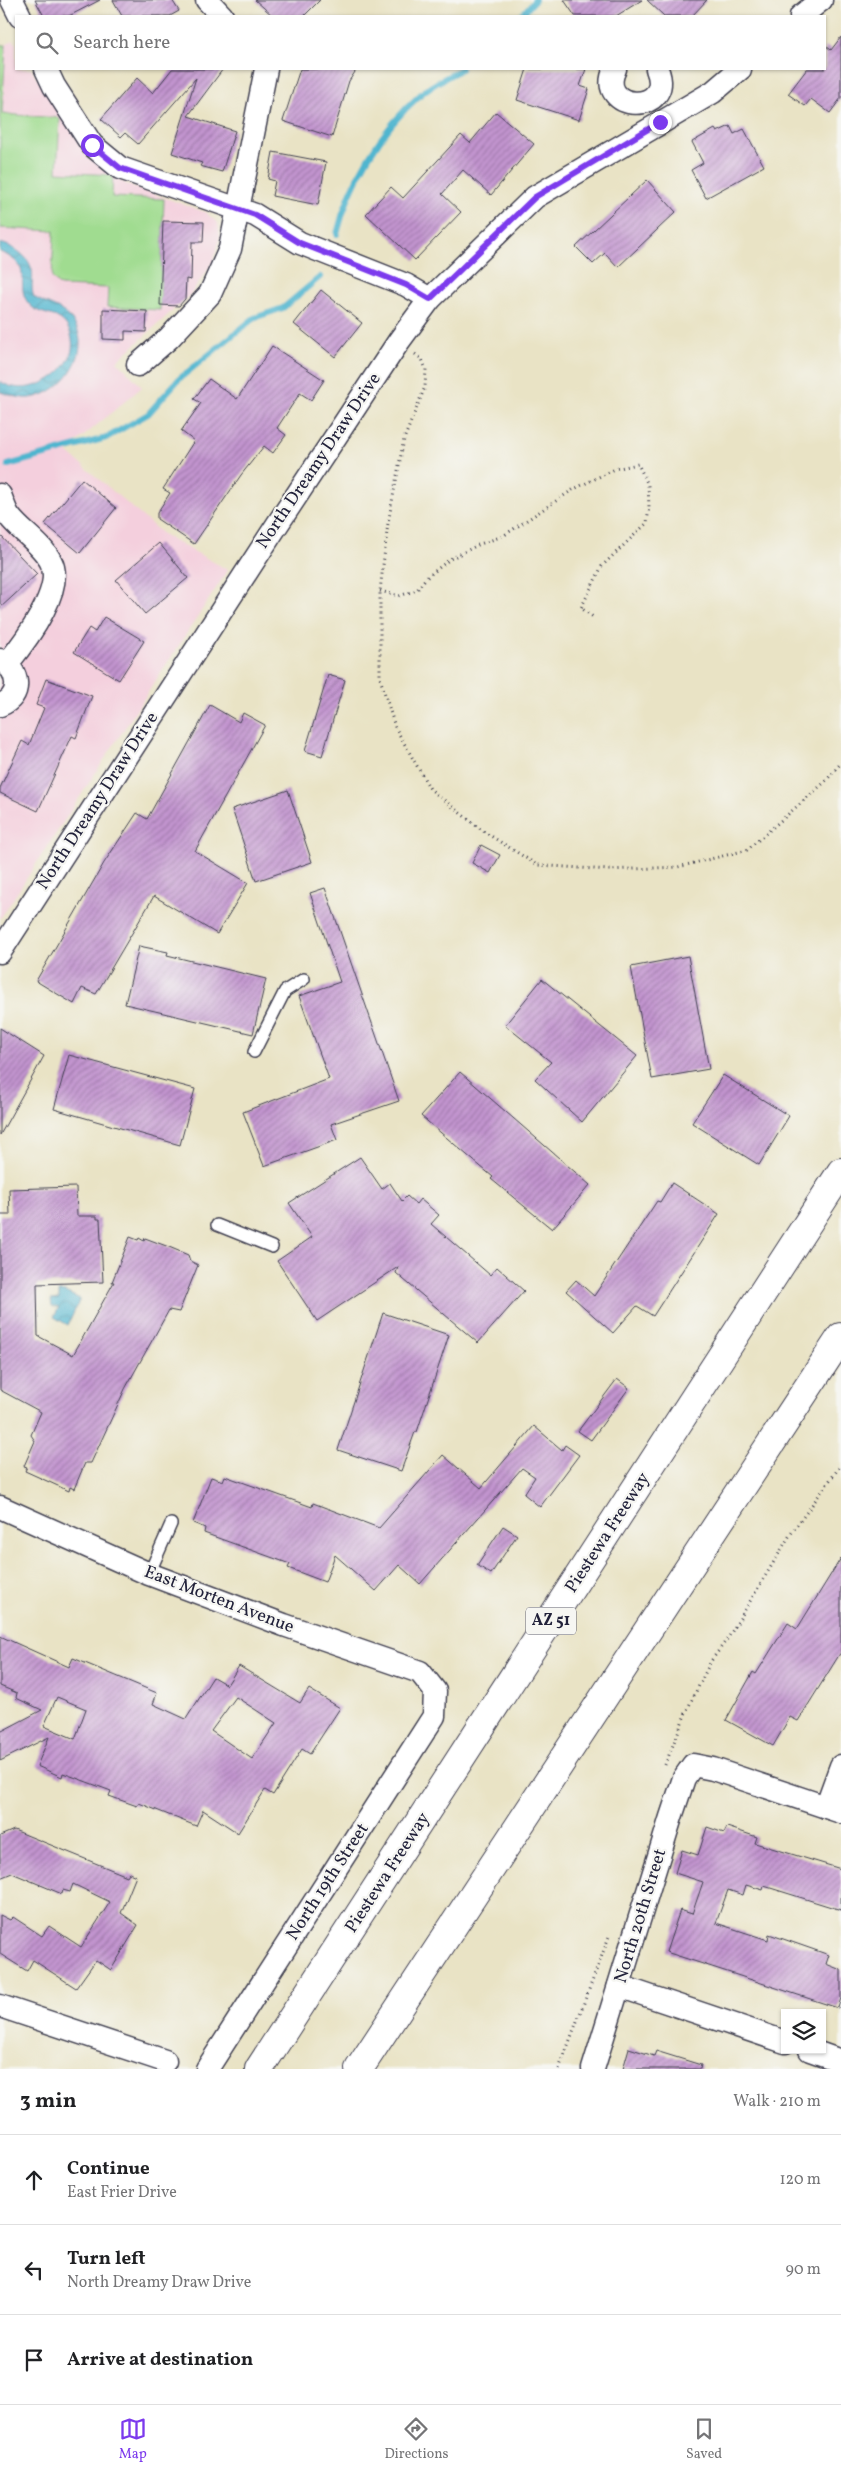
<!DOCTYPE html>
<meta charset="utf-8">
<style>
body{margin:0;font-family:Vollkorn,serif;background:#f2f2f2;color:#202124}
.controls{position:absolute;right:15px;bottom:15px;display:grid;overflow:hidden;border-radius:0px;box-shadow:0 1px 4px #0004}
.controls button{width:45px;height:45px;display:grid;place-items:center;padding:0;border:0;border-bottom:1px solid #e0e0e0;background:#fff;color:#202124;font:25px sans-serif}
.stop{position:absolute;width:15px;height:15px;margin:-11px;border:4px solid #7c3aed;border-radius:50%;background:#fff}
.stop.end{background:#7c3aed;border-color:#fff;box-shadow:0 1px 5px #0008}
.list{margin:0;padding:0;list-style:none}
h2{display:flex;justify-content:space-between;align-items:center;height:65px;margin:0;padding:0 20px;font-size:21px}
h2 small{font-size:16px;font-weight:400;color:#757577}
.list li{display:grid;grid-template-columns:32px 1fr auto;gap:15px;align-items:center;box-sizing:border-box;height:90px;padding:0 20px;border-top:1px solid #e0e0e0}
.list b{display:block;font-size:19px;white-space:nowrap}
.list p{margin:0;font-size:16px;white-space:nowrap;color:#757577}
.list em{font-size:16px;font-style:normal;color:#757577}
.icon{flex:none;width:28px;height:28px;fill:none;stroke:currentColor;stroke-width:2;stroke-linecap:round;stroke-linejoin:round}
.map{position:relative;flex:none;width:841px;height:2069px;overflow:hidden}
.search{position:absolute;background:#fff;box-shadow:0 1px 4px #0004;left:15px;right:15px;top:15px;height:55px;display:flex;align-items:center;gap:12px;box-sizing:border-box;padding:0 18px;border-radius:0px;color:#757577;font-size:19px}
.sheet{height:335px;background:#fff}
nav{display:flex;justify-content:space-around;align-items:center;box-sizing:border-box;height:70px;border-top:1px solid #e0e0e0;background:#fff;font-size:14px;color:#757577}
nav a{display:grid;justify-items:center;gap:2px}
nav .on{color:#7c3aed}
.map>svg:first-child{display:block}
.built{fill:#f4cfdd}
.green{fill:#a0dc90;stroke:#617f66}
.water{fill:url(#water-waves);stroke:#396c85}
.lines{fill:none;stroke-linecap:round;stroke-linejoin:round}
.stream{stroke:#50b5cf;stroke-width:6}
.building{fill:url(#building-hatch);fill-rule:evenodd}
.service-casing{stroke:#403f50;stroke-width:14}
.minor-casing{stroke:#403f50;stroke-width:25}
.motorway-casing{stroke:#403f50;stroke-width:30}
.path{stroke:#403f50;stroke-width:3;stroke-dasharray:1 4;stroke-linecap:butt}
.service{stroke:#fff;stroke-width:11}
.minor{stroke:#fff;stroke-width:22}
.motorway{stroke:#fff;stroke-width:28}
.route{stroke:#7c3aed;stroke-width:6}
.labels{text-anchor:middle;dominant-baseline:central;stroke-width:4.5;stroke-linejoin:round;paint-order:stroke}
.shield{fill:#f6f6f2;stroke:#626272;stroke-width:1}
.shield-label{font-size:16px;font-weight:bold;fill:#22223b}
.street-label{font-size:18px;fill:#22223b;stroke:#f6f6f2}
</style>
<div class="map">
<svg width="841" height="2069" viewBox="0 0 841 2069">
<defs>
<pattern id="water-waves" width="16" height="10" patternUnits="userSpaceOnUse" patternTransform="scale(1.25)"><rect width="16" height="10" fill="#50b5cf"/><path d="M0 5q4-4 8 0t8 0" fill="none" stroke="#4293a9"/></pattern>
<pattern id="building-hatch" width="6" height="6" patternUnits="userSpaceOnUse" patternTransform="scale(1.25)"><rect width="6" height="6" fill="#c294cf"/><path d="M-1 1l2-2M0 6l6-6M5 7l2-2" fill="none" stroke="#9d78a9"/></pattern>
</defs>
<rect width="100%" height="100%" fill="#f6f6f2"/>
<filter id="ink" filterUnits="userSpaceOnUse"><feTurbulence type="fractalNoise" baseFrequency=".02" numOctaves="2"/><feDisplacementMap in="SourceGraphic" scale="10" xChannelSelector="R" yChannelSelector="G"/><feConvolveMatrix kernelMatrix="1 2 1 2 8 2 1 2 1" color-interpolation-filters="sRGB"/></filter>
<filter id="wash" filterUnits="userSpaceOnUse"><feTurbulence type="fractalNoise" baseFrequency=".0096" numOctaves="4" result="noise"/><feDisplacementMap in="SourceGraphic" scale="20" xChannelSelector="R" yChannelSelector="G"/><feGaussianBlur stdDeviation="1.12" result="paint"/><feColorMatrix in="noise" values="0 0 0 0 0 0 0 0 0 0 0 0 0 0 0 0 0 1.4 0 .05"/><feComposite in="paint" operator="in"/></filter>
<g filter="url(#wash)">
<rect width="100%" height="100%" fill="#e9e3c5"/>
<path class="built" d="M 13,40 L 16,44 L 16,69 L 31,69 L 90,159 L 126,184 L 205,212 L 218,223 L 220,237 L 213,262 L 191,294 L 117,361 L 142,387 L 66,451 L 164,535 L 228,570 L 0,919 L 0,45 L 6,45 Z"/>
<path class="green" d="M 0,45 L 6,45 L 2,114 L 60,118 L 57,172 L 113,175 L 112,197 L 164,199 L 160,310 L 107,307 L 108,288 L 60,286 L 52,278 L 54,231 L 0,228 Z"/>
<g class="water">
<path d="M 0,243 C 13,246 29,256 32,270 C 34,279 30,288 34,297 C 46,305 60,306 70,318 C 97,347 65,394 30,398 C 20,399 10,395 0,392 L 0,381 C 29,403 87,367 69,330 C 60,310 40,318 29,304 C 13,285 37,267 0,252 Z"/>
<path d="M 59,1291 L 65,1292 L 80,1299 L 68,1325 L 54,1317 L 59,1307 L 52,1307 L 51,1300 L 59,1299 Z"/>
</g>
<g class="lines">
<g class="stream">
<path d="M 521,16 L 535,0"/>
<path d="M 337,234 C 350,180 380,131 421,94 C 432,84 448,77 461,69"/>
<path d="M 8,465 L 106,438 L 148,414 L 179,379 L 254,318 L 283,308 L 320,277"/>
</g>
</g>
<g id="blocks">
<g class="building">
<path d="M 35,0 L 100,0 L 69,16 L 44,16 Z"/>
<path d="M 113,0 L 172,0 L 179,11 L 170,16 L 122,16 Z"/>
<path d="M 255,0 L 320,0 L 304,16 L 273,16 Z"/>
<path d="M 564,0 L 642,0 L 616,16 L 575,16 Z"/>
<path d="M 647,0 L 707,0 L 692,16 L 664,16 Z"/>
<path d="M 841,37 L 841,98 L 830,113 L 811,99 L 805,106 L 788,94 L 807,69 L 825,69 L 825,45 L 831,50 Z"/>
<path d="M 172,69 L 223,69 L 188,116 L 235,131 L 222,172 L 200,166 L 202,163 L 172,153 L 196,78 L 138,144 L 125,133 L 121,137 L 101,119 L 137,78 L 153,93 Z"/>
<path d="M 300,69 L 357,69 L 349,81 L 332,137 L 283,121 Z"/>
<path d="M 527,69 L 586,69 L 580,86 L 589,89 L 579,120 L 517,100 Z"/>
<path d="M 496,112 L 534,144 L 491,195 L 463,170 L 442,194 L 461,212 L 415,260 L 366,214 L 391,187 L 403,198 L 461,135 L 470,143 Z"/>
<path d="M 730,126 L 734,134 L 744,129 L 764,166 L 706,198 L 691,170 L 703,163 L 692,142 L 715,129 L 717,132 Z"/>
<path d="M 273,152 L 326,162 L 318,205 L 272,196 L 275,181 L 268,179 Z"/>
<path d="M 647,180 L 676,212 L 618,267 L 605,253 L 593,264 L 576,247 Z"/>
<path d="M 163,221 L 204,222 L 203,242 L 192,242 L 191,280 L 186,279 L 185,299 L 179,306 L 160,305 Z"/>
<path d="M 321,290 L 362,323 L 335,357 L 294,324 Z"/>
<path d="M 103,309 L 147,311 L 146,332 L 125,331 L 125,340 L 103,339 Z"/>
<path d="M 272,346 L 324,380 L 311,400 L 300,393 L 277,428 L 286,435 L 273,453 L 264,446 L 241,475 L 194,544 L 157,519 L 157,513 L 170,493 L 163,489 L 194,441 L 181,431 L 201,403 L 194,399 L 209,379 L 237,399 Z"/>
<path d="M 82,479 L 116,508 L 80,553 L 45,524 Z"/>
<path d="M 0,535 L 37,574 L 0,608 Z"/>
<path d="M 159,543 L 188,578 L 145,614 L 116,580 Z"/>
<path d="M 104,617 L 144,641 L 119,680 L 74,652 L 89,628 L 95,632 Z"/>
<path d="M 328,675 L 345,680 L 322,756 L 305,751 Z"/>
<path d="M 46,679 L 92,696 L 76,738 L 72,736 L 38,811 L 0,793 L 0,788 L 22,741 L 29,745 L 44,708 L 36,705 Z"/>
<path d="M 210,705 L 239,722 L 243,713 L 265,725 L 195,851 L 248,883 L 217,934 L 154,896 L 96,994 L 82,988 L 74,1004 L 36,981 L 104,863 L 137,813 L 147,819 Z"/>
<path d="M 288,790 L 312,862 L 256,881 L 232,809 Z"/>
<path d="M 481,845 L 500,855 L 490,873 L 472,863 Z"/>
<path d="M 325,888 L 399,1101 L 331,1124 L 337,1140 L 264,1166 L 243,1112 L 329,1079 L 299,996 L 340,982 L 310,893 Z"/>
<path d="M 139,946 L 168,952 L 167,955 L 266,979 L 253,1034 L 125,1004 Z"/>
<path d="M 688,956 L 709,1069 L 652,1079 L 631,967 Z"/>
<path d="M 542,979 L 637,1056 L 582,1122 L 535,1079 L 551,1062 L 505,1025 Z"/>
<path d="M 0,1028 L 44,1056 L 0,1135 Z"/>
<path d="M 69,1055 L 195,1089 L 180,1145 L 54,1109 Z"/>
<path d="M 460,1072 L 590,1185 L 552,1229 L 491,1179 L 493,1177 L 421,1116 Z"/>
<path d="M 723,1075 L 789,1116 L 759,1165 L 692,1123 Z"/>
<path d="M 360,1157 L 382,1189 L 390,1183 L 402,1201 L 407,1196 L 416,1204 L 420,1199 L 439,1215 L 431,1224 L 490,1275 L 497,1267 L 524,1291 L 478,1343 L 396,1273 L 398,1267 L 317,1321 L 277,1261 L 312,1237 L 289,1203 Z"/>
<path d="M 672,1183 L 719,1214 L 653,1316 L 637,1306 L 613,1333 L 566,1291 L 576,1280 L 594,1296 L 657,1201 L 660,1202 Z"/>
<path d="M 76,1187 L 77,1216 L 97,1216 L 97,1219 L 100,1219 L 103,1282 L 37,1284 L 38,1336 L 73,1355 L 114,1282 L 112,1282 L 130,1237 L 138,1240 L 139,1238 L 144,1241 L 145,1238 L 169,1247 L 188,1255 L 190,1261 L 198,1265 L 179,1312 L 169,1310 L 125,1389 L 91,1463 L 85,1463 L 74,1489 L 70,1487 L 69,1491 L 25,1471 L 27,1467 L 24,1466 L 35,1441 L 31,1435 L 41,1412 L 0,1390 L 0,1215 L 10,1215 L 9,1189 Z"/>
<path d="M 383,1313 L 449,1335 L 417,1432 L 415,1432 L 401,1471 L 338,1450 Z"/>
<path d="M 617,1379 L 629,1388 L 591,1440 L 578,1431 Z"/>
<path d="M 534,1426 L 562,1450 L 565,1445 L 579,1455 L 540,1507 L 524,1494 L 535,1477 L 522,1468 L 420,1584 L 399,1565 L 376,1591 L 335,1555 L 325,1582 L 288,1568 L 290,1564 L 204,1533 L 205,1528 L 193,1523 L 211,1477 L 223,1481 L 225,1476 L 312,1507 L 313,1503 L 379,1528 L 443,1455 L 481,1488 Z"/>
<path d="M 503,1526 L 517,1535 L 491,1574 L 477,1565 Z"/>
<path d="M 841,1558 L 841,1652 L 798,1721 L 790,1717 L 773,1746 L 726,1720 L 753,1672 L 756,1674 L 788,1623 L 797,1629 Z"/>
<path d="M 0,1636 L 69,1667 L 73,1658 L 157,1693 L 153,1704 L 186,1719 L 213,1677 L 227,1685 L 239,1666 L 300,1703 L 309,1689 L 340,1708 L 310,1754 L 302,1749 L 273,1795 L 265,1790 L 238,1833 L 203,1810 L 196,1826 L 139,1803 L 137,1806 L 109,1796 L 111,1791 L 63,1773 L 62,1777 L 37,1766 L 49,1737 L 0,1761 L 0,1732 L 42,1710 L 16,1698 L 17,1693 L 0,1686 ZM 57,1697 L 86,1709 L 75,1739 L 44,1726 ZM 236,1697 L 276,1723 L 252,1759 L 211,1731 Z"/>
<path d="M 707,1827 L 724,1833 L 727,1827 L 757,1837 L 755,1843 L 841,1869 L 841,1910 L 764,1886 L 763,1890 L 746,1885 L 743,1895 L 728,1890 L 716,1923 L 768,1940 L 769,1934 L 829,1955 L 826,1964 L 841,1970 L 841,1998 L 838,2008 L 666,1952 L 680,1910 L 692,1914 L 703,1882 L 675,1873 L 682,1850 L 698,1855 Z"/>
<path d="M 14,1830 L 127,1876 L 129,1873 L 136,1876 L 121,1913 L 138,1925 L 111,1970 L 96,1960 L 76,1988 L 33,1960 L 27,1971 L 0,1954 L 0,1915 L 10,1920 L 13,1917 L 42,1936 L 49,1926 L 81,1947 L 110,1902 L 73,1884 L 70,1892 L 63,1890 L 62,1894 L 12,1873 L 0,1878 L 0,1836 Z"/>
<path d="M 629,2048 L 654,2056 L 656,2051 L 701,2065 L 700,2069 L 623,2069 Z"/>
</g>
</g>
</g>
<g filter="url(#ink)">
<use href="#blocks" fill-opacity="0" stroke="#403f50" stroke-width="1"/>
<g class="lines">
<g class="service-casing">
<g id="service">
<path d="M 254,1052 L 285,991 L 304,979"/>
<path d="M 217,1225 L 272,1247"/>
<path d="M 149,1574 L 171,1524"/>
</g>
</g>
<g class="minor-casing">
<g id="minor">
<path d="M 12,0 L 20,16"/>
<path d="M 207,0 L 222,16"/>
<path d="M 801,16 L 821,0"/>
<path d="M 46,69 L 54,86 L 92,145 L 120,168 L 255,215 L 300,243 L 406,285 L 430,299"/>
<path d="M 615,69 C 594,112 676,116 657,69"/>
<path d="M 138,365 L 169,338 L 210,294 L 230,249 L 266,69"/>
<path d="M 0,495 C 3,502 5,510 9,516 C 21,532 42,544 51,562 C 65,589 24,643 7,664"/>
<path d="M 0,660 C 20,670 23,697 0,705"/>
<path d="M 0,952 L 277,525 L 399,341 L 430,299 L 535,197 L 713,92 L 740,69"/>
<path d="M 0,1507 L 149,1574 L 284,1625 L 420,1672 L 435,1691 L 434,1716 L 207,2069"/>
<path d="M 826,1807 L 841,1766"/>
<path d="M 619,1986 L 785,2042"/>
<path d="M 0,2006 L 165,2061"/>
<path d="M 810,2050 L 841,2061"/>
<path d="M 593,2069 L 671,1817 L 684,1778 L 693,1765 L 713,1769 L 841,1812"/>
</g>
</g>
<g class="motorway-casing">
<g id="motorway">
<path d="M 259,2069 L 841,1172"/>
<path d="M 359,2069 L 841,1337"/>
</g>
</g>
<g class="path">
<path d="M 415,354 L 422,359 L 426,369 L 425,387 L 404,439 L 388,523 L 380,591 L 380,678 L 395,727 L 430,789 L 483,831 L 537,865 L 609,870 L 678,867 L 747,850 L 825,782 L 841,763"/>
<path d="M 380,591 L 399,596 L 417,590 L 425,579 L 450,559 L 480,544 L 503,536 L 574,489 L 615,469 L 638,464 L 648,485 L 649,507 L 647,523 L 602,566 L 581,608 L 593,617"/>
<path d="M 665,1765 L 687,1710 L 711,1661 L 728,1638 L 790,1535 L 841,1465"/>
<path d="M 559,2069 L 610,1934"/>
</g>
<use href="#service" class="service"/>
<use href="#minor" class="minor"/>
<use href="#motorway" class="motorway"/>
</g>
</g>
<g class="lines" filter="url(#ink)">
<path class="route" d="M 92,145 L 120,168 L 255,215 L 300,243 L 406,285 L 430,299 L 535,197 L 660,122"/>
</g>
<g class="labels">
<rect class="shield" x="526" y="1607.5" width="50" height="27" rx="4"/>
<g class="shield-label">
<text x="551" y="1621">AZ 51</text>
</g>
<g class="street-label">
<text transform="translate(319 461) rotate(-56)">North Dreamy Draw Drive</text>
<text transform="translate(98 801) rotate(-57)">North Dreamy Draw Drive</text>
<text transform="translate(608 1533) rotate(-57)">Piestewa Freeway</text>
<text transform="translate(219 1600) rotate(21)">East Morten Avenue</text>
<text transform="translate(388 1873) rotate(-57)">Piestewa Freeway</text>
<text transform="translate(328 1882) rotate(-57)">North 19th Street</text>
<text transform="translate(641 1916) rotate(-73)">North 20th Street</text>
</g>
</g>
</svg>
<div class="controls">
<button><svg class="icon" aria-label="layers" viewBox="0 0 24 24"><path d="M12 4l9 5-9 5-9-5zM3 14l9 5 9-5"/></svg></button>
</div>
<div class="stop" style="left:92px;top:145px"></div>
<div class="stop end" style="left:660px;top:122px"></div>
<div class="search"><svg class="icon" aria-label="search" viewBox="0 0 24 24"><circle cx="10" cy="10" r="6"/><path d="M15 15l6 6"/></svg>Search here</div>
</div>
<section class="sheet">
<h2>3 min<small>Walk · 210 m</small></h2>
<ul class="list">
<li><svg class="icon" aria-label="ahead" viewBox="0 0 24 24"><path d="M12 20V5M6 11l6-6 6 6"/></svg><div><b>Continue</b><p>East Frier Drive</p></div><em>120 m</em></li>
<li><svg class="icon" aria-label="left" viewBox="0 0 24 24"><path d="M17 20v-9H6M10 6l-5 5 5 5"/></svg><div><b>Turn left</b><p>North Dreamy Draw Drive</p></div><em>90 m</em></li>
<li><svg class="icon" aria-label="arrive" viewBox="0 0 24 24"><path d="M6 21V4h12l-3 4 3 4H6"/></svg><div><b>Arrive at destination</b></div></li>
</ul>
</section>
<nav>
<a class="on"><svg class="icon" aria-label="map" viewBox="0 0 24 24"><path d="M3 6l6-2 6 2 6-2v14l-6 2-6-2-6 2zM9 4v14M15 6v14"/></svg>Map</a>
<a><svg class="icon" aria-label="directions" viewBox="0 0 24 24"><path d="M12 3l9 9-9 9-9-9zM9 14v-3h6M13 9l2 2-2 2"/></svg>Directions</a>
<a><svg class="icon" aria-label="saved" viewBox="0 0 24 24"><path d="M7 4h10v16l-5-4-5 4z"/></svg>Saved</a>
</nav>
